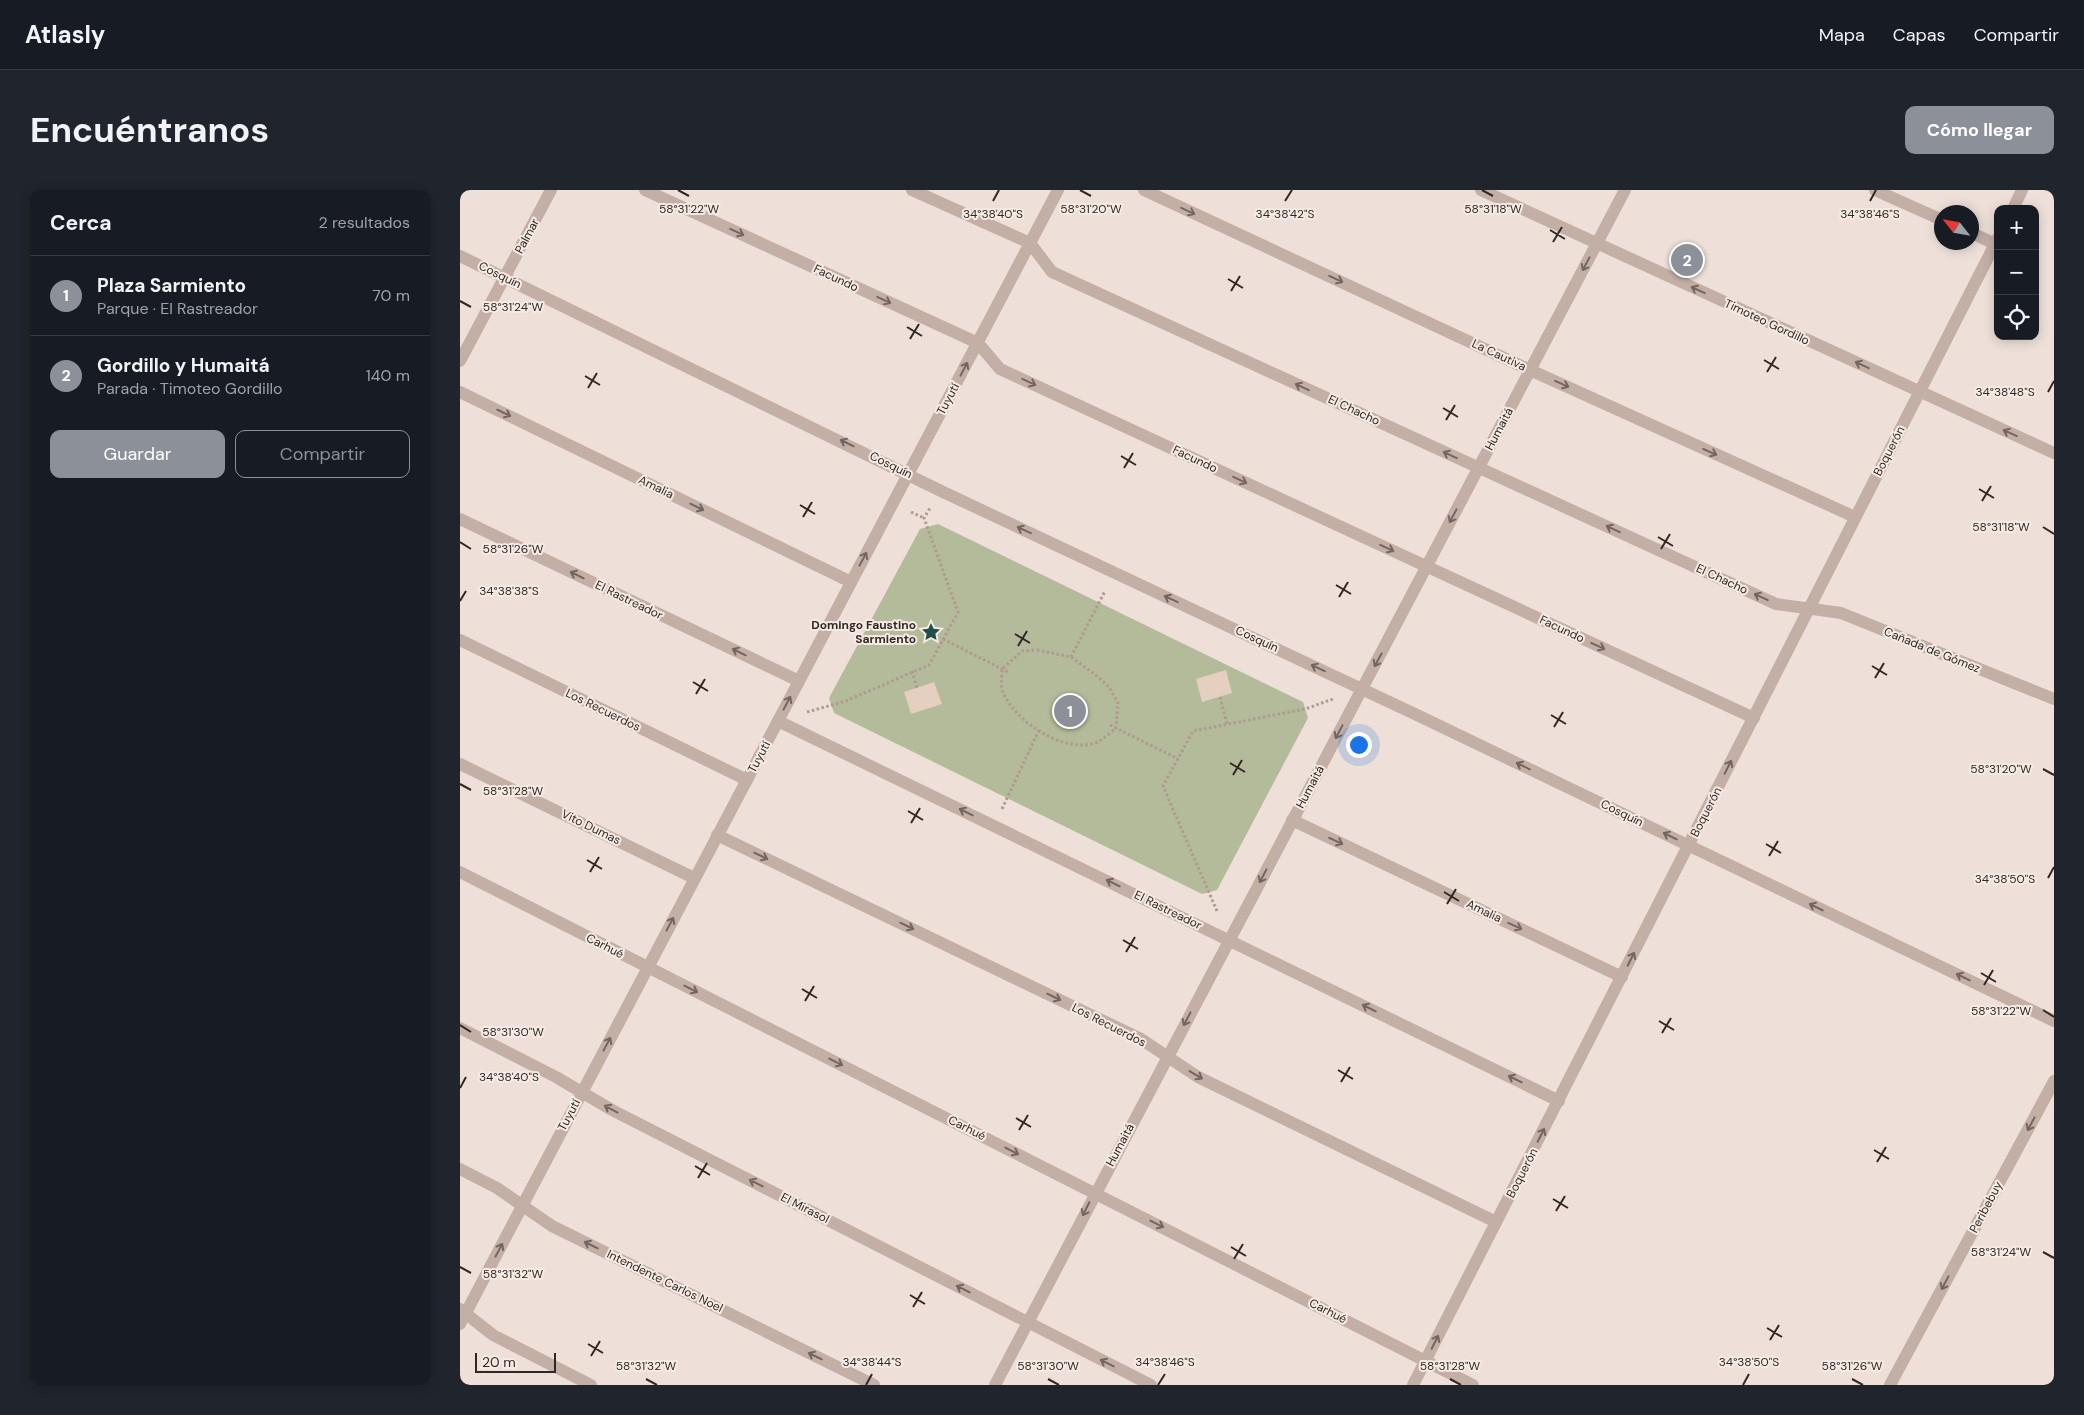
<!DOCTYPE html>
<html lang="es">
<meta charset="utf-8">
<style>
body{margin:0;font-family:"DM Sans",sans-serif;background:#20242c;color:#f1f3f6}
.controls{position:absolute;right:15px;top:15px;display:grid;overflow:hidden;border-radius:10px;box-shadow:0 2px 12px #0003}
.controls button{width:45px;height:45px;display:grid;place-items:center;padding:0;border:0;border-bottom:1px solid #363941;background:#171b24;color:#f1f3f6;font:25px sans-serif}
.compass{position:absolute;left:1474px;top:15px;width:45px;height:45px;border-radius:50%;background:#171b24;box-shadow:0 2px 12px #0003;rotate:301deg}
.scale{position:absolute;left:15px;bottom:12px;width:81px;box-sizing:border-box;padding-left:5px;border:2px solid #312826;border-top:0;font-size:14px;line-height:18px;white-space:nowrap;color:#312826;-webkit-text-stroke:4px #f6ebe4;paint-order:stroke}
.you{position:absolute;left:898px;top:554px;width:18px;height:18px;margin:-12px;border:4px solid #fff;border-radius:50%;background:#1a73e8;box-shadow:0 0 0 8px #1a73e833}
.badge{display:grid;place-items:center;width:32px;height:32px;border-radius:50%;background:#8c9099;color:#fff;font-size:16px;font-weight:700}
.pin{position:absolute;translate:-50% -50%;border:2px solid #fff;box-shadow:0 1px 5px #0006}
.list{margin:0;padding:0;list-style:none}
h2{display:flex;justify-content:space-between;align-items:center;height:65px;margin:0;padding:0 20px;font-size:21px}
h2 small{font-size:16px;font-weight:400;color:#9ea1a6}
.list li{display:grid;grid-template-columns:32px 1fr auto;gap:15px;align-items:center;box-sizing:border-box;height:80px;padding:0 20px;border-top:1px solid #363941}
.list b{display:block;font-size:19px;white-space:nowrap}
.list p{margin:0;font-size:16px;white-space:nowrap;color:#9ea1a6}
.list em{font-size:16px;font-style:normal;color:#9ea1a6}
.actions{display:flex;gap:10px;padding:15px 20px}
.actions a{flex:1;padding:11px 0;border:1px solid #8c9099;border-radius:10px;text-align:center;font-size:18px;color:#8c9099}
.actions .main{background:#8c9099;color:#fff}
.icon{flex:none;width:28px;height:28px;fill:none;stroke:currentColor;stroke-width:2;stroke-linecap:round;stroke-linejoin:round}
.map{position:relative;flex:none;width:1594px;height:1195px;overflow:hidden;border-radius:10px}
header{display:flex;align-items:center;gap:30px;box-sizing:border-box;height:70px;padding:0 25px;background:#171b24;border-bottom:1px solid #363941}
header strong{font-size:24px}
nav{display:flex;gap:28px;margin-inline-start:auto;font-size:18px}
.intro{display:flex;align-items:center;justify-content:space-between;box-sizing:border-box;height:120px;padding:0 30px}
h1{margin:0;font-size:35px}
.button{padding:12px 22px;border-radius:10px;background:#8c9099;color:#fff;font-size:18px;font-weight:700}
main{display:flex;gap:30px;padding:0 30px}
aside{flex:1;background:#171b24;border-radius:10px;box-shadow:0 2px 12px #0003}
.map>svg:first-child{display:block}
.green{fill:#b4bb9a}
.plaza{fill:#e5cfc0}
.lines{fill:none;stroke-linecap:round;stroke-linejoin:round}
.path{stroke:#b09990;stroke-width:3;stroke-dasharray:2.5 2.5;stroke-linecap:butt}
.minor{stroke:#c4afa6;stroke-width:12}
.oneway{stroke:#736560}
.ticks{fill:none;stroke:#312826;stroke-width:2}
.labels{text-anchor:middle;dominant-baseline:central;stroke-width:4;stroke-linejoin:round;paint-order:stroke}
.street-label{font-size:12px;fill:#312826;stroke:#f6ebe4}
.poi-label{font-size:12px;font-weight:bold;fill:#312826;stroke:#f6ebe4;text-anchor:end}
.ticks-label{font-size:12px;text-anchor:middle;fill:#312826;stroke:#f6ebe4;stroke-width:4;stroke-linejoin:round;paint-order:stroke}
</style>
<header>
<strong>Atlasly</strong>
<nav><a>Mapa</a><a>Capas</a><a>Compartir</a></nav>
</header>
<div class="intro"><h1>Encuéntranos</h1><a class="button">Cómo llegar</a></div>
<main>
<aside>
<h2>Cerca<small>2 resultados</small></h2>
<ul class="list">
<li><span class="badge">1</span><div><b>Plaza Sarmiento</b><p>Parque · El Rastreador</p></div><em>70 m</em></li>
<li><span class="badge">2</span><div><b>Gordillo y Humaitá</b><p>Parada · Timoteo Gordillo</p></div><em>140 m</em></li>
</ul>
<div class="actions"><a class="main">Guardar</a><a>Compartir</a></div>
</aside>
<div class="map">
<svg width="1594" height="1195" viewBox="0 0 1594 1195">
<rect width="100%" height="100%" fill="#eee0d8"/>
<path class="green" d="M 478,334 L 843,512 L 848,528 L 757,700 L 742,704 L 374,523 L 369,508 L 460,339 Z"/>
<g class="plaza">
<path d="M 766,480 L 772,503 L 742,512 L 736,489 Z"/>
<path d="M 474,492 L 482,514 L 451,524 L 444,502 Z"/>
</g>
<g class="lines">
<g class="path">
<path d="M 451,322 L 464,328"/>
<path d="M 483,449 L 548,482"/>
<path d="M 577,460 L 611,467 L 637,486 L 649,497 L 658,513 L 656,538 C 651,542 644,549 638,552 C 605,565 555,532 543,502 C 540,496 542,486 542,479 L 562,461 Z"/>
<path d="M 611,467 L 645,401"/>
<path d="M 452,481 L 457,498"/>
<path d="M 760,507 L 767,534"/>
<path d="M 347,522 L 386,511 L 469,475 L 498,422 L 464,328 L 470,318"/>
<path d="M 650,535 L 718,569"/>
<path d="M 542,619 L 579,540"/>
<path d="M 757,721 L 703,596 L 733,541 L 845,519 L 873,509"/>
</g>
<g class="minor">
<path d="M 185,0 L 518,153 L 540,179 L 1294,528"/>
<path d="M 452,0 L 570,53 L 592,82 L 1316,414 L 1381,423 L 1594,509"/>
<path d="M 684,0 L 1070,180 L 1395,327"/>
<path d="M 1021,0 L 1594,263"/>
<path d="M 1415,0 L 1482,30"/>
<path d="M 1553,19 L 1562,0"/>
<path d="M 1512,43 L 1535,54"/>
<path d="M 0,66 L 481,301 L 957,525 L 1594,831"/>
<path d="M 0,171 L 91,0"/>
<path d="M 0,202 L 391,392"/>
<path d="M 0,329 L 339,491"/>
<path d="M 0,450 L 287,590"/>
<path d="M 318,531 L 1099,911"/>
<path d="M 0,574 L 234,688"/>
<path d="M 832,630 L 1162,787"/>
<path d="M 257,645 L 681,849 L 738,887 L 1036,1032"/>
<path d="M 0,682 L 1013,1195"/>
<path d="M 0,838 L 96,887 L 152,920 L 691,1195"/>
<path d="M 0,979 L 37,998 L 92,1036 L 414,1195"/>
<path d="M 0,1119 L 33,1145 L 131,1195"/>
<path d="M 0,1134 L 598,0"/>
<path d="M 535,1195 L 1165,0"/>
<path d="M 953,1195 L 1538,48"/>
<path d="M 1430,1195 L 1594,891"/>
</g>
</g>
<defs><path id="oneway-shaft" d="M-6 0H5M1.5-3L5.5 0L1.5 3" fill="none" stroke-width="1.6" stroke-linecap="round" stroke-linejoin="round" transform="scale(1.25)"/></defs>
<g class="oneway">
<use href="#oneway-shaft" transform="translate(728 21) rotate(25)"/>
<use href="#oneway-shaft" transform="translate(277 42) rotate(25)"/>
<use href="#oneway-shaft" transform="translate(1126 74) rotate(118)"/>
<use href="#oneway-shaft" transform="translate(876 89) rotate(25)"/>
<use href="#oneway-shaft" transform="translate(1238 100) rotate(-155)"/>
<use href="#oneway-shaft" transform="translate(424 110) rotate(25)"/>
<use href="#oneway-shaft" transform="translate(1402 175) rotate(-155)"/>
<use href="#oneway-shaft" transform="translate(504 179) rotate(-62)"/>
<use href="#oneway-shaft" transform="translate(569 192) rotate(25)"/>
<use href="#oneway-shaft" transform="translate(1102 194) rotate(24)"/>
<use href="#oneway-shaft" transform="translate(842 197) rotate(-155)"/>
<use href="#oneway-shaft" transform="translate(44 223) rotate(26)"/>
<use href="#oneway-shaft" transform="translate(1550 243) rotate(-156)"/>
<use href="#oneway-shaft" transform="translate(387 253) rotate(-154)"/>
<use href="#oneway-shaft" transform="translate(1250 262) rotate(24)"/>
<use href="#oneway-shaft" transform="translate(990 265) rotate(-155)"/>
<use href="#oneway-shaft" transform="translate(780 290) rotate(25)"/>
<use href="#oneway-shaft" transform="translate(237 317) rotate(26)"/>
<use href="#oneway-shaft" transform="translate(993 326) rotate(118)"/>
<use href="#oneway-shaft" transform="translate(1153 339) rotate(-155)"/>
<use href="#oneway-shaft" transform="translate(564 340) rotate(-155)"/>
<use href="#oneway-shaft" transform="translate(927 358) rotate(25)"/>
<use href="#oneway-shaft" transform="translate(403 369) rotate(-62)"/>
<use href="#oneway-shaft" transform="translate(117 385) rotate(-154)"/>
<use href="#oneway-shaft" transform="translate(1301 407) rotate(-155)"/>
<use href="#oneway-shaft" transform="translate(711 409) rotate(-155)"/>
<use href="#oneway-shaft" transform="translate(1138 456) rotate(25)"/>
<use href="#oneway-shaft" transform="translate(279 462) rotate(-154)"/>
<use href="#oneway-shaft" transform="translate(918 470) rotate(119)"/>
<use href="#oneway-shaft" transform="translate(858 478) rotate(-155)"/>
<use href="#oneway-shaft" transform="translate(327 513) rotate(-62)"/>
<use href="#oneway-shaft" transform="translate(879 542) rotate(118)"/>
<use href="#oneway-shaft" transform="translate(1063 576) rotate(-154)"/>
<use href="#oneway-shaft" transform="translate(1268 577) rotate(-63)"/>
<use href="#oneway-shaft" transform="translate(506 622) rotate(-154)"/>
<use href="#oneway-shaft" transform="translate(1210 646) rotate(-154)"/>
<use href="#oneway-shaft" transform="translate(876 651) rotate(25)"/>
<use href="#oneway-shaft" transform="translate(301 666) rotate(26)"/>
<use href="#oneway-shaft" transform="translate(803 686) rotate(118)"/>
<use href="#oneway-shaft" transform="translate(653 693) rotate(-154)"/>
<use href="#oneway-shaft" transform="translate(1356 717) rotate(-154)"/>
<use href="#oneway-shaft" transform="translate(210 734) rotate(-62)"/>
<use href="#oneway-shaft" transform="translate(447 736) rotate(26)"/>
<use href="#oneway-shaft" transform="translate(1055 736) rotate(25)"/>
<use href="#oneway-shaft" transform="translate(1171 769) rotate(-63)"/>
<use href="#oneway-shaft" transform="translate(1503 787) rotate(-154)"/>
<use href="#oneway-shaft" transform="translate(231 799) rotate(27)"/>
<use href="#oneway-shaft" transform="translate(594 807) rotate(26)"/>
<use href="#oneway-shaft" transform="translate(909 818) rotate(-154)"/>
<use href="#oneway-shaft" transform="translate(727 829) rotate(118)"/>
<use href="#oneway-shaft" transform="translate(147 854) rotate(-62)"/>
<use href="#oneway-shaft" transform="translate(376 872) rotate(27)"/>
<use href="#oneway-shaft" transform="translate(736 885) rotate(31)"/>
<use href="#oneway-shaft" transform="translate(1055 889) rotate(-154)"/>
<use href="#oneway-shaft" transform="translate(151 919) rotate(-152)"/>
<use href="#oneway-shaft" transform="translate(1571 934) rotate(118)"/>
<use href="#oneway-shaft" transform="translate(1081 945) rotate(-63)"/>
<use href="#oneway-shaft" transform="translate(552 961) rotate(27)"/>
<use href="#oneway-shaft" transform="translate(296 993) rotate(-153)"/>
<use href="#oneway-shaft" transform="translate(626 1019) rotate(117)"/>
<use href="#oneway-shaft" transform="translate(697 1034) rotate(27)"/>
<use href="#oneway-shaft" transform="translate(131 1055) rotate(-154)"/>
<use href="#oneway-shaft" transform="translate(39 1060) rotate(-62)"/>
<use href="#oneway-shaft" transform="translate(1485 1093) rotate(118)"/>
<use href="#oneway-shaft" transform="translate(503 1099) rotate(-153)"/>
<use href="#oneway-shaft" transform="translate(975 1152) rotate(-63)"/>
<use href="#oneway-shaft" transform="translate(355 1166) rotate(-154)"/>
<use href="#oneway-shaft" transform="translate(647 1173) rotate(-153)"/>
</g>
<path class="ticks" d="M 218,0 L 229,6M 620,0 L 631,6M 1022,0 L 1033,6M 533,11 L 539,0M 825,11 L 832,0M 1410,11 L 1416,0M 1090,40 L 1105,49M 1093,52 L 1102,37M 768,89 L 783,98M 771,101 L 780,86M 0,111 L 11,117M 447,137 L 462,146M 450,149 L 459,134M 1304,170 L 1319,179M 1307,182 L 1316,167M 125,186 L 140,195M 128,198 L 137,183M 1588,202 L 1594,191M 983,218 L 998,227M 986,230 L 995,215M 661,266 L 676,275M 664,278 L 673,263M 1519,299 L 1534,308M 1522,311 L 1531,296M 340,315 L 355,324M 343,327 L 352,312M 1583,337 L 1594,344M 1198,347 L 1213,356M 0,352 L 11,359M 1201,359 L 1210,344M 876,395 L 891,404M 879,407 L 888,392M 0,411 L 6,401M 555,444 L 570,453M 558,456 L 567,441M 1412,476 L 1427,485M 1415,488 L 1424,473M 233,492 L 248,501M 236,504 L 245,489M 1091,525 L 1106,534M 1094,537 L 1103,522M 770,573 L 785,582M 1583,579 L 1594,585M 773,585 L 782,570M 0,594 L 11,600M 448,621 L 463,630M 451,633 L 460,618M 1306,654 L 1321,663M 1309,666 L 1318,651M 127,670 L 142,679M 130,682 L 139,667M 1588,688 L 1594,677M 984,702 L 999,711M 987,714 L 996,699M 663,750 L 678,759M 666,762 L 675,747M 1521,783 L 1536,792M 1524,795 L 1533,780M 342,799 L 357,808M 345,811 L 354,796M 1583,820 L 1594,827M 1199,831 L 1214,840M 0,835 L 11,842M 1202,843 L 1211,828M 878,880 L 893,889M 881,892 L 890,877M 0,898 L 6,887M 556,928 L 571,937M 559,940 L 568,925M 1414,960 L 1429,969M 1417,972 L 1426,957M 235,976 L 250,985M 238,988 L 247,973M 1093,1009 L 1108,1018M 1096,1021 L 1105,1006M 771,1057 L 786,1066M 1583,1062 L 1594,1068M 774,1069 L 783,1054M 0,1077 L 11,1083M 450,1105 L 465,1114M 453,1117 L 462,1102M 1307,1138 L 1322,1147M 1310,1150 L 1319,1135M 128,1154 L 143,1163M 131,1166 L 140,1151M 186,1189 L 197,1195M 588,1189 L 599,1195M 990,1189 L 1001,1195M 1392,1189 L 1403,1195M 406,1195 L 412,1184M 698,1195 L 705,1184M 1283,1195 L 1289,1184"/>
<defs>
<g id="sight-bare" transform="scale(1.5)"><path d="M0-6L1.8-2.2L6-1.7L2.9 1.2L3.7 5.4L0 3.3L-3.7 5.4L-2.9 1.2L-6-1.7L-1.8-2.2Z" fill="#204e4b" stroke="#f6ebe4" stroke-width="2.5" paint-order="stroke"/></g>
</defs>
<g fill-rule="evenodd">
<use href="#sight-bare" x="471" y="442"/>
</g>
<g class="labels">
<g class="street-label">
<text transform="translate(67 46) rotate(-62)">Palmar</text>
<text transform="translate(40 85) rotate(26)">Cosquín</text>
<text transform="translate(376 88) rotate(25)">Facundo</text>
<text transform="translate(1307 132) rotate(25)">Timoteo Gordillo</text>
<text transform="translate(1039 165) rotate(25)">La Cautiva</text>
<text transform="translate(488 209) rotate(-62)">Tuyutí</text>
<text transform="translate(894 220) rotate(25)">El Chacho</text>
<text transform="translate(1039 239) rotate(-62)">Humaitá</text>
<text transform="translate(1429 261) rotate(-63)">Boquerón</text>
<text transform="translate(735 269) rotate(25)">Facundo</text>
<text transform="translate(431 275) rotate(26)">Cosquín</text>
<text transform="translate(196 297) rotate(26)">Amalia</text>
<text transform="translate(1262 389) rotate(25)">El Chacho</text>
<text transform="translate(169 410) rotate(26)">El Rastreador</text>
<text transform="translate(1102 439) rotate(25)">Facundo</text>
<text transform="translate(797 449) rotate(25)">Cosquín</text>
<text transform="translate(1472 460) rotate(22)">Cañada de Gómez</text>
<text transform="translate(143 520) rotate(26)">Los Recuerdos</text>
<text transform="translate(299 567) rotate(-62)">Tuyutí</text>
<text transform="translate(850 597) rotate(-62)">Humaitá</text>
<text transform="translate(1246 622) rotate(-63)">Boquerón</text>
<text transform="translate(1162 623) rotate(26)">Cosquín</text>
<text transform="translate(131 637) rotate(26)">Vito Dumas</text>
<text transform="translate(708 720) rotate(26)">El Rastreador</text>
<text transform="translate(1024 721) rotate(25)">Amalia</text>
<text transform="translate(145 756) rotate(27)">Carhué</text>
<text transform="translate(649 835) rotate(27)">Los Recuerdos</text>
<text transform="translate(109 925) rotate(-62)">Tuyutí</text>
<text transform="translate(507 938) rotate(27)">Carhué</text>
<text transform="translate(660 955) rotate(-62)">Humaitá</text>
<text transform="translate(1062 983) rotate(-63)">Boquerón</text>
<text transform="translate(1526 1017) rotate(-62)">Peribebuy</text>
<text transform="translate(345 1018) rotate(27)">El Mirasol</text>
<text transform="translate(205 1091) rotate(26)">Intendente Carlos Noel</text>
<text transform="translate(868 1121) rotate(27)">Carhué</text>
</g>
<g class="poi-label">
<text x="456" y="435">Domingo Faustino<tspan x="456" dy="14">Sarmiento</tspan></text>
</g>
</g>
<g class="ticks-label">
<text x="229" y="23">58°31'22"W</text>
<text x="631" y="23">58°31'20"W</text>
<text x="1033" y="23">58°31'18"W</text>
<text x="1410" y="28">34°38'46"S</text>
<text x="533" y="28">34°38'40"S</text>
<text x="825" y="28">34°38'42"S</text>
<text x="53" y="121">58°31'24"W</text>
<text x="1545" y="206">34°38'48"S</text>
<text x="1541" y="341">58°31'18"W</text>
<text x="53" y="363">58°31'26"W</text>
<text x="49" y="405">34°38'38"S</text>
<text x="1541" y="583">58°31'20"W</text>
<text x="53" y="605">58°31'28"W</text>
<text x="1545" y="693">34°38'50"S</text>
<text x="1541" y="825">58°31'22"W</text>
<text x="53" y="846">58°31'30"W</text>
<text x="49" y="891">34°38'40"S</text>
<text x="1541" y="1066">58°31'24"W</text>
<text x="53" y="1088">58°31'32"W</text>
<text x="412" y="1176">34°38'44"S</text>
<text x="705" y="1176">34°38'46"S</text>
<text x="1289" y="1176">34°38'50"S</text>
<text x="186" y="1180">58°31'32"W</text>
<text x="588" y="1180">58°31'30"W</text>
<text x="990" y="1180">58°31'28"W</text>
<text x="1392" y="1180">58°31'26"W</text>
</g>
</svg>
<div class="controls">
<button>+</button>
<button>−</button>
<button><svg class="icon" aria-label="locate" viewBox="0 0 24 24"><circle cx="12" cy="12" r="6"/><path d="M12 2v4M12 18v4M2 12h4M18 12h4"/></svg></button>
</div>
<svg class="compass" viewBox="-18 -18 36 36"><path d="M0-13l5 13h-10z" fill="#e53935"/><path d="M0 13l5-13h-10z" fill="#9ea1a6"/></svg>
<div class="scale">20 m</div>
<div class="you"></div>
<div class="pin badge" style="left:610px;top:521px">1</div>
<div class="pin badge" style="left:1227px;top:70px">2</div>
</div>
</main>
